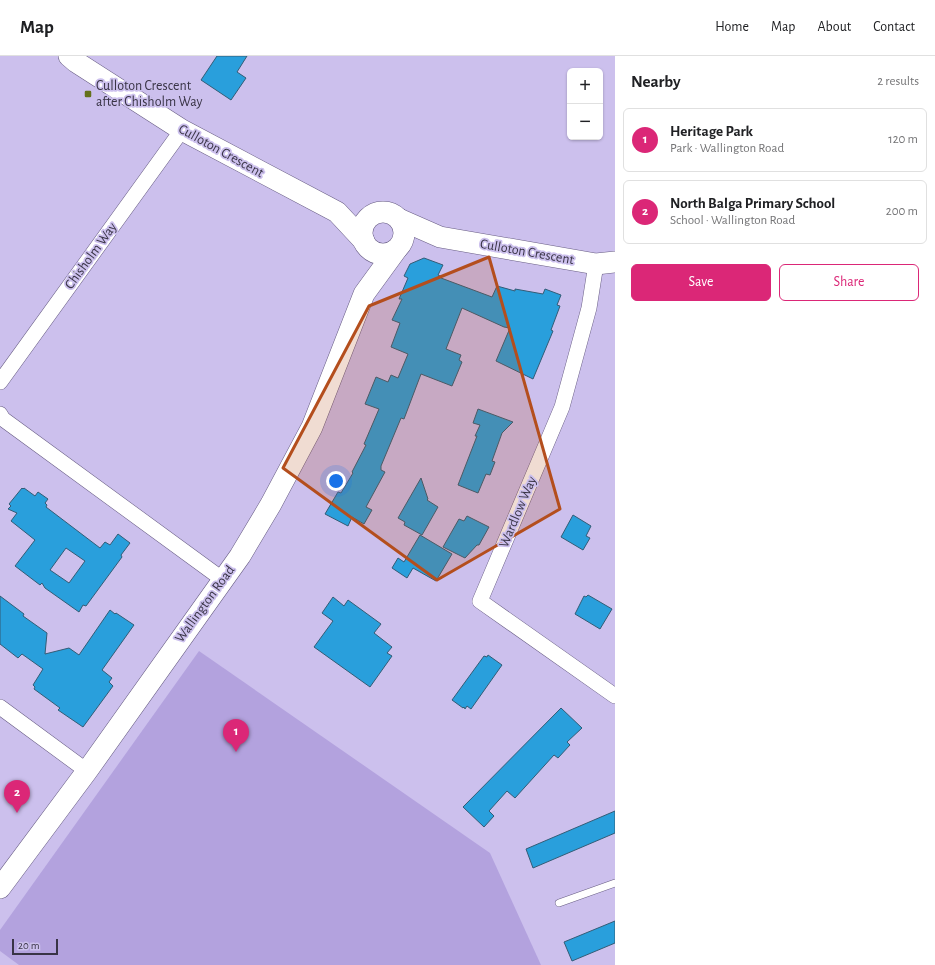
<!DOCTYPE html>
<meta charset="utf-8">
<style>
body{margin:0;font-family:"Alegreya Sans",sans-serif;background:#f6f6f6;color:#202124}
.controls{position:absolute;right:12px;top:12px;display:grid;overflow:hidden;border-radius:6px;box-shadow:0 1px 3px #0004}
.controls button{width:36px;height:36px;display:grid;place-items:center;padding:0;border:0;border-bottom:1px solid #e0e0e0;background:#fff;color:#202124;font:20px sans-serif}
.scale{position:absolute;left:12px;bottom:10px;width:46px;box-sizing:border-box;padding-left:4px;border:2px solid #393446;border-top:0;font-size:11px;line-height:14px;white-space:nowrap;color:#393446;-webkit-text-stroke:3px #ccc0ed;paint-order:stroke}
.you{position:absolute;left:336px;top:425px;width:14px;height:14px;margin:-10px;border:3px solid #fff;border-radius:50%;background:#1a73e8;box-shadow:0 0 0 6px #1a73e833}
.badge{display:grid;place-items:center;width:26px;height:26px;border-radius:50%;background:#db2777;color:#fff;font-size:13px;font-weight:700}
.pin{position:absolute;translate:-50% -33px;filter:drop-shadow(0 1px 2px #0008)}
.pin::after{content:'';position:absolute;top:21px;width:14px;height:12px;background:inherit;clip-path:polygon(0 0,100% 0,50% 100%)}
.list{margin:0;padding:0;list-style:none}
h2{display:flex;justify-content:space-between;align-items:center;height:52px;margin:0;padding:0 16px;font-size:17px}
h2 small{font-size:13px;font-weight:400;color:#757577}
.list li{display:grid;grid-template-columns:26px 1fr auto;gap:12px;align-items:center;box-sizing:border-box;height:64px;margin:0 8px 8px;padding:0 8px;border:1px solid #e0e0e0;border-radius:6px}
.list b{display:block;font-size:15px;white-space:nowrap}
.list p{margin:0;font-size:13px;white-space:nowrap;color:#757577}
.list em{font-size:13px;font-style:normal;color:#757577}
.actions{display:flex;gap:8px;padding:12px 16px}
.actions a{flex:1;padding:9px 0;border:1px solid #db2777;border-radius:6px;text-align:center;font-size:14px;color:#db2777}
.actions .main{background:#db2777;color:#fff}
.map{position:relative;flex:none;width:615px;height:909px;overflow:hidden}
header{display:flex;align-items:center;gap:24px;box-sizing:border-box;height:56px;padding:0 20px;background:#fff;border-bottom:1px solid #e0e0e0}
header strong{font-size:19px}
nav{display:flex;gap:22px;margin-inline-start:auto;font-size:14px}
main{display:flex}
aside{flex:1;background:#fff}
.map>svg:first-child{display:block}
.green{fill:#b3a2de}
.building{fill:#299fdc;stroke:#335c76;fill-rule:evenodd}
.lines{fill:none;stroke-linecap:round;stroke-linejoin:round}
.lane-casing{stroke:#685d84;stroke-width:8}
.street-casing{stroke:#685d84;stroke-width:16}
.secondary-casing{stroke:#685d84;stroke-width:22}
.lane{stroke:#fff;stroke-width:7}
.street{stroke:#fff;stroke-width:15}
.secondary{stroke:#fff;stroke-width:21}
.marked{fill:#b44e1d;fill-opacity:0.2;stroke:#b44e1d;stroke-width:3;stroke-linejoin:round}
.poi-dot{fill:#65711b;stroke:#ccc0ed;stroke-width:1.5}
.labels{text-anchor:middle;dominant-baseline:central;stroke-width:3.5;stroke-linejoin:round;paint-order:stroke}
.poi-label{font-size:14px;fill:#393446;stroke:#ccc0ed;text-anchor:start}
.street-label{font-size:14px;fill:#393446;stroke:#ccc0ed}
</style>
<header>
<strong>Map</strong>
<nav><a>Home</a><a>Map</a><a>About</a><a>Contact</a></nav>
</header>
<main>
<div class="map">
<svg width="615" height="909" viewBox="0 0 615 909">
<rect width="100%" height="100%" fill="#ccc0ed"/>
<path class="green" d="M 199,595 L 490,797 L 541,909 L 19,909 L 0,895 L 0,874 Z"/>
<g class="building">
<path d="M 217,0 L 247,0 L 237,16 L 246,22 L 231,44 L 201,24 Z"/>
<path d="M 424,202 L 443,209 L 438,219 L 442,221 L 441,222 L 492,241 L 497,230 L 515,235 L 515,233 L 543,238 L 545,233 L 561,239 L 557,249 L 560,250 L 551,274 L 553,275 L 533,323 L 496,305 L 510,272 L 504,271 L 462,252 L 446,293 L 461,299 L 459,304 L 462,306 L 452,330 L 421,318 L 404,363 L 401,362 L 381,410 L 381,414 L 385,416 L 366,451 L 372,454 L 364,468 L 352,461 L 348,470 L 325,458 L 338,436 L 341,437 L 353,417 L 352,416 L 366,389 L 364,388 L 379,353 L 365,348 L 376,321 L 388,326 L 391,319 L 398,322 L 408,298 L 391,291 L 400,267 L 392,264 L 402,243 L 399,243 L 408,222 L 404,220 L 410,208 Z"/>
<path d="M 478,353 L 513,366 L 502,377 L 492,405 L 495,406 L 490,419 L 486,418 L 478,437 L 458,429 L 477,380 L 475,380 L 480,369 L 473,367 Z"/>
<path d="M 421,422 L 428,443 L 427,444 L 438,451 L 422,479 L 404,469 L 405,466 L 398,462 Z"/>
<path d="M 22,432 L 23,433 L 24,432 L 35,440 L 38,436 L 48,443 L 45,447 L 47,449 L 46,451 L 100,492 L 105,486 L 110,489 L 118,478 L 130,487 L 121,499 L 122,501 L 86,550 L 83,549 L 79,556 L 45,532 L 42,527 L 40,529 L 15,510 L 35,484 L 11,465 L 17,457 L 8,453 L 11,450 L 9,448 ZM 66,492 L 85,505 L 69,527 L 50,514 Z"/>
<path d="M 573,459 L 591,470 L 586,480 L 590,482 L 583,494 L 561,481 Z"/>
<path d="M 467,460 L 489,471 L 479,489 L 477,489 L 465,502 L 443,491 L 459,463 L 464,465 Z"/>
<path d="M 420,479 L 452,498 L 436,525 L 413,512 L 407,522 L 392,512 L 398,502 L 404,506 Z"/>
<path d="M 588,539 L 612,553 L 600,573 L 575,558 L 584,540 L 586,541 Z"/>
<path d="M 0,540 L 24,558 L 23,560 L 47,577 L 45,598 L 69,592 L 79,599 L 110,554 L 115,558 L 116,557 L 134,569 L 102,614 L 112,622 L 109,626 L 113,630 L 83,671 L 58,654 L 60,652 L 34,633 L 35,631 L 33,629 L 43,613 L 22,598 L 18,602 L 0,588 Z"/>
<path d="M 333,541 L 344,550 L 348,544 L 381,568 L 374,577 L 392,591 L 387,597 L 392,600 L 370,631 L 314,591 L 333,565 L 322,557 Z"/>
<path d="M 488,599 L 502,609 L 471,653 L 467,650 L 465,653 L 464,651 L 463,652 L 452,644 L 484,600 L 487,601 Z"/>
<path d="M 561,652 L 582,672 L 567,686 L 570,689 L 558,702 L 554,699 L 515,742 L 507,735 L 489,755 L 494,760 L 484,771 L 463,751 Z"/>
<path d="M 615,755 L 615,777 L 533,812 L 526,793 Z"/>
<path d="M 615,865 L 615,887 L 572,905 L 564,886 Z"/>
</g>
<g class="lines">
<g class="lane-casing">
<path id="lane" d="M 559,847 L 615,827"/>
</g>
<g class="street-casing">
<g id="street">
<path d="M 596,208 L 589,252 L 562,351 L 480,545 L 615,640"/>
<path d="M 0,326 L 182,74"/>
<path d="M 0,358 L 3,363 L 222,523"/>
<path d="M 0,651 L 87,715"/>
</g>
</g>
<g class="secondary-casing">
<g id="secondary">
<path d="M 69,0 L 76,6 L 182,74 L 337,156 L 364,185"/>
<circle cx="383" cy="177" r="21"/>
<path d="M 399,163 L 440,181 L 596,208 L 615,206"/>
<path d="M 0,832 L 87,715 L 240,500 L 271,448 L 312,371 L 364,238 L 396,194"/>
</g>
</g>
<use href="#lane" class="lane"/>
<use href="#street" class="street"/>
<use href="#secondary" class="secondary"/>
</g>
<path class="marked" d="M 489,201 L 560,453 L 437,524 L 283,412 L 369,250 Z"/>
<rect class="poi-dot" x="84" y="34" width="8" height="8" rx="2"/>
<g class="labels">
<g class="poi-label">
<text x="96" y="30">Culloton Crescent<tspan x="96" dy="16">after Chisholm Way</tspan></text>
</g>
<g class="street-label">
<text transform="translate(221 95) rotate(29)">Culloton Crescent</text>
<text transform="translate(527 196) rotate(10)">Culloton Crescent</text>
<text transform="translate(91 200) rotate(-54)">Chisholm Way</text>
<text transform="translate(518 456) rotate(-67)">Wardlow Way</text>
<text transform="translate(205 548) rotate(-54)">Wallington Road</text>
</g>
</g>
</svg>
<div class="controls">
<button>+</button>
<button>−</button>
</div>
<div class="scale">20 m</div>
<div class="you"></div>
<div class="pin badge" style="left:236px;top:696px">1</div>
<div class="pin badge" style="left:17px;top:757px">2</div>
</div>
<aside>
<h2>Nearby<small>2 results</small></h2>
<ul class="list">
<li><span class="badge">1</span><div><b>Heritage Park</b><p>Park · Wallington Road</p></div><em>120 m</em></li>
<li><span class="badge">2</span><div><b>North Balga Primary School</b><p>School · Wallington Road</p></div><em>200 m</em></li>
</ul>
<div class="actions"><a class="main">Save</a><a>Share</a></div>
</aside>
</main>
